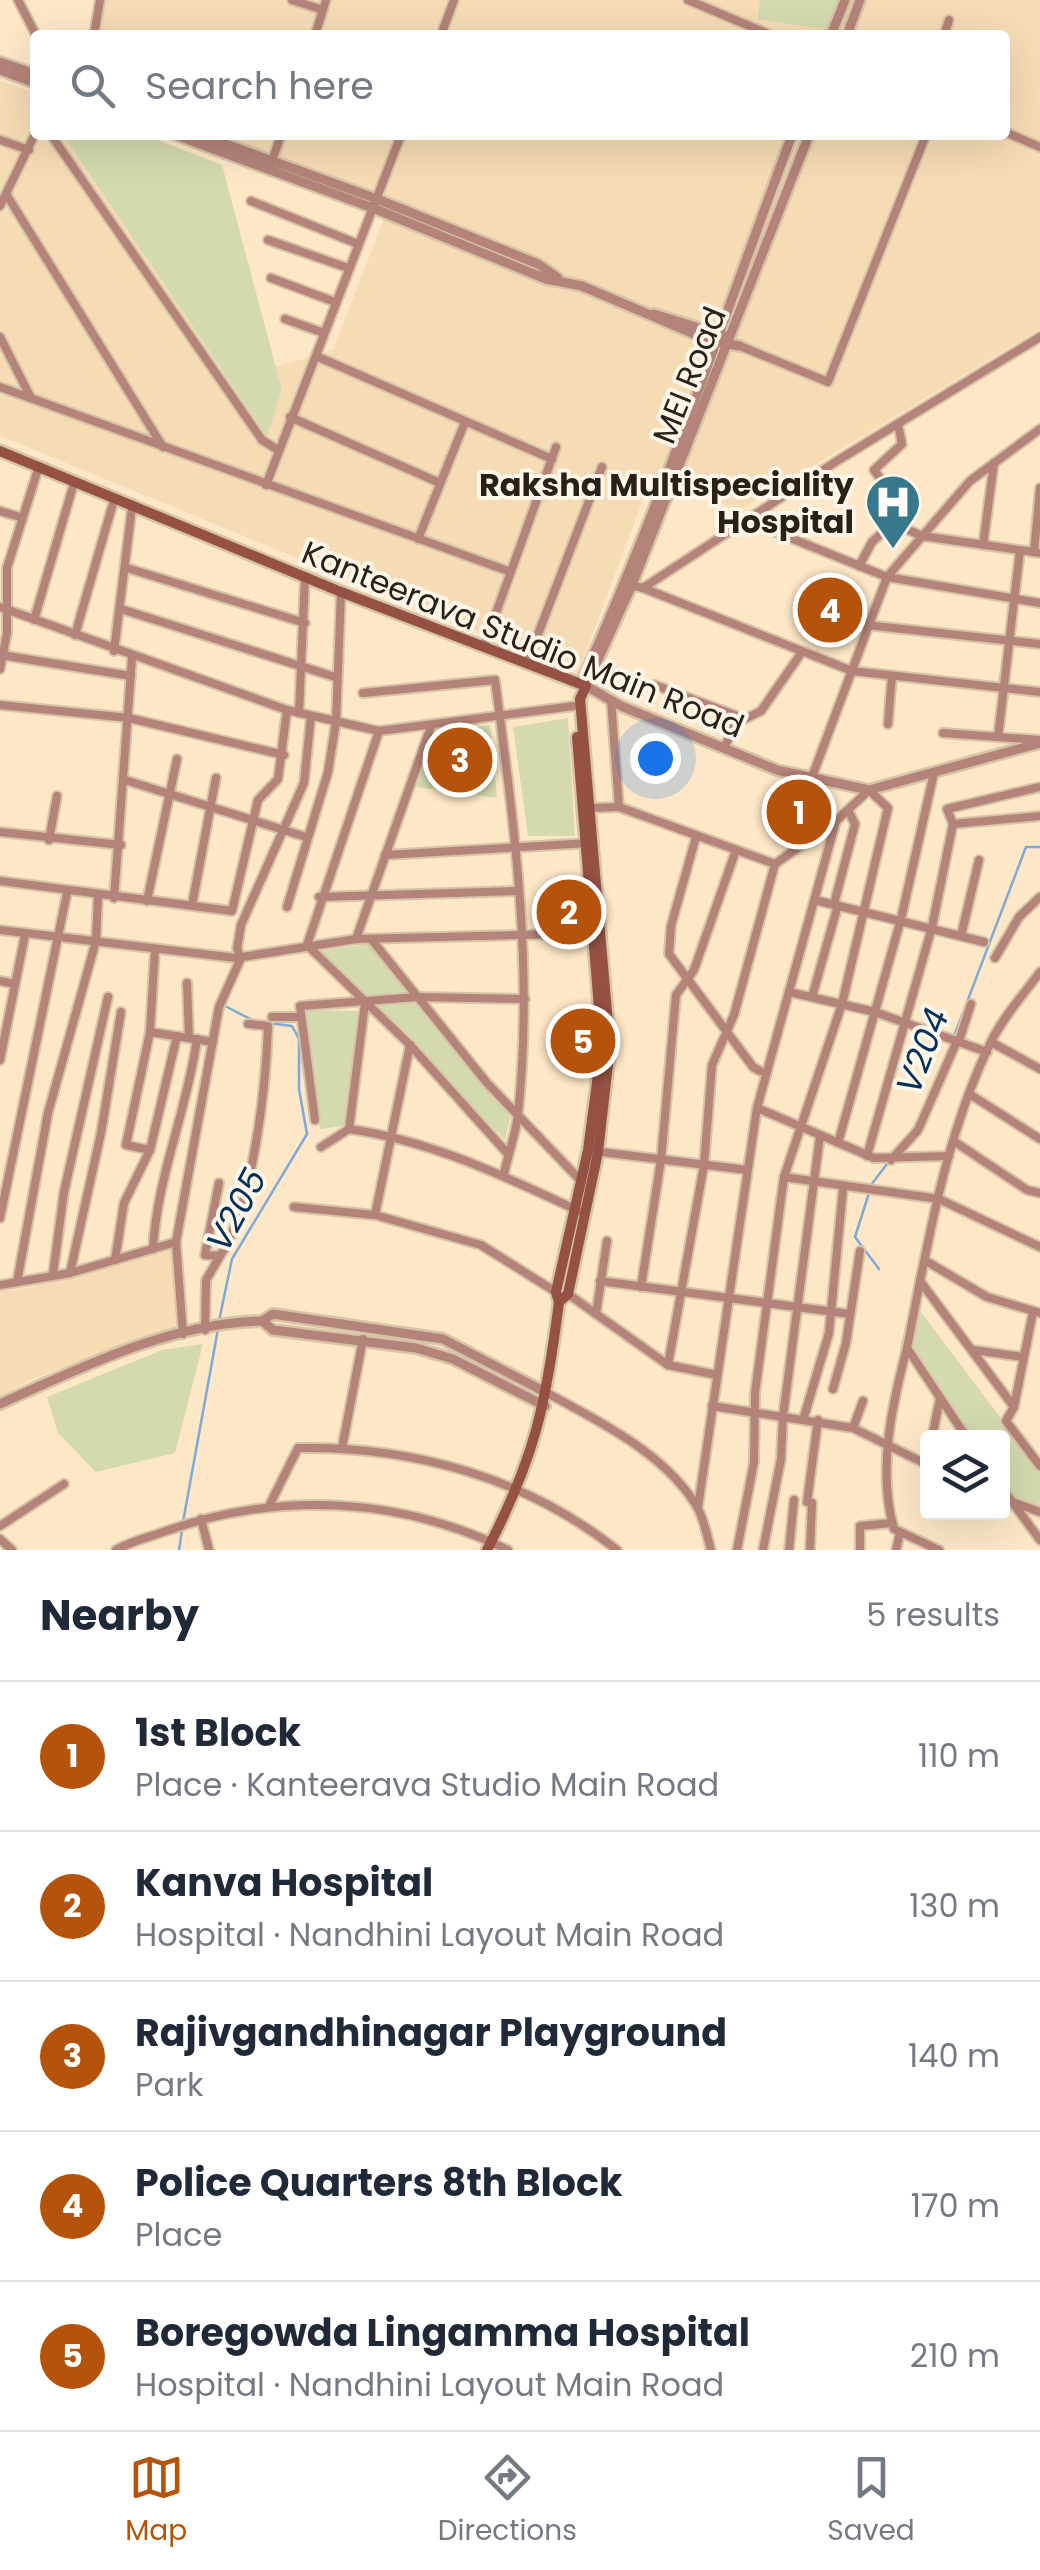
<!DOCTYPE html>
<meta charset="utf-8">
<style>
body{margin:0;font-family:Poppins,sans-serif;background:#f2f2f3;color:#1f2937}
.controls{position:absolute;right:30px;bottom:30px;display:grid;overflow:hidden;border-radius:10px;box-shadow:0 10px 40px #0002}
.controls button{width:90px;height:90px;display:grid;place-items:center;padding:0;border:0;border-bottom:2px solid #e0e1e3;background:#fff;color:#1f2937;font:50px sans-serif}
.you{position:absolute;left:655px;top:758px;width:35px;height:35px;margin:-25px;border:8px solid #fff;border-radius:50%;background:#1a73e8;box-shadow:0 0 0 15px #1a73e833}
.badge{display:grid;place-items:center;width:65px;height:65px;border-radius:50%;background:#b45309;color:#fff;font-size:32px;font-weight:700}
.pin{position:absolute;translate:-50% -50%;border:5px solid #fff;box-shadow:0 2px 10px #0006}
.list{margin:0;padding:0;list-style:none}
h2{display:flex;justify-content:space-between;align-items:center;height:130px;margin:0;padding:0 40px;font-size:42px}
h2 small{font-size:32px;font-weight:400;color:#747a83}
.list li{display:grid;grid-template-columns:65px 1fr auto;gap:30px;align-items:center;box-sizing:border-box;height:150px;padding:0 40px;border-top:2px solid #e0e1e3}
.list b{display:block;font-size:38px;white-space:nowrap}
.list p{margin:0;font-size:32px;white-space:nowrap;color:#747a83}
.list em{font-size:32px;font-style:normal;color:#747a83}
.icon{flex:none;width:55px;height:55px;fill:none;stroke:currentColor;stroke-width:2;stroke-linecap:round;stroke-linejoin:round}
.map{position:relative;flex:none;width:1040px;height:1550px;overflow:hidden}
.search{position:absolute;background:#fff;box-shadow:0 10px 40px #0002;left:30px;right:30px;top:30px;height:110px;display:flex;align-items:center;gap:25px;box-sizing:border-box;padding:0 35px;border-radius:10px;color:#747a83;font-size:38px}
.sheet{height:880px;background:#fff}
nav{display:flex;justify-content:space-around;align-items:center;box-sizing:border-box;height:140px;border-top:2px solid #e0e1e3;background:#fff;font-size:28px;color:#747a83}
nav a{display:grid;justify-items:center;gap:5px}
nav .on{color:#b45309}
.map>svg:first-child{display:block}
.built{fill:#f6dcb5}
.green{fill:#d4daae}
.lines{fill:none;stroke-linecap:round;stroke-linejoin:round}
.stream{stroke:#7fa9d6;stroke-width:2.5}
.minor-casing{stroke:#d7c3a7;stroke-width:12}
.tertiary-casing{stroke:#d7c3a7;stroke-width:14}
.secondary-casing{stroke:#d7c3a7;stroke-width:15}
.minor{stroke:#b48379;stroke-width:8}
.tertiary{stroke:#b48379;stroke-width:9}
.secondary{stroke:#955143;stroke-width:10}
.labels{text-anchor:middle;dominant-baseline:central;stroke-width:8;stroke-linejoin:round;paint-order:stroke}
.street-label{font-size:32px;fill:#292115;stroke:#fff6e9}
.poi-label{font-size:32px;font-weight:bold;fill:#292115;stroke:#fff6e9;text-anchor:end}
.water-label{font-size:35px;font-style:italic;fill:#01315a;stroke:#fff6e9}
</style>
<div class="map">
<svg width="1040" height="1550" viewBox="0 0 1040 1550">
<rect width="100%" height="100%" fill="#fde7c7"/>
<g class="built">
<path d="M 103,0 L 1040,0 L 1040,329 L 738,511 L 652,475 L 578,673 L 0,436 L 0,81 L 35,93 L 35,135 L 63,135 L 267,435 L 282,390 L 276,367 L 333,350 L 392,198 L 219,135 L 1005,135 L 1005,35 L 97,35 Z"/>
<path d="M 172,1247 L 176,1327 L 29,1380 L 0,1397 L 0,1291 L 27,1288 Z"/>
</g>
<g class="green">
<path d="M 760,0 L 840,0 L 829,30 L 758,19 Z"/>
<path d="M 63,135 L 145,135 L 222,165 L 282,390 L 267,436 Z"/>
<path d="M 568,718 L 575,836 L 528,836 L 513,727 Z"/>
<path d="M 490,725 L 497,798 L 416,787 L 435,734 Z"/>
<path d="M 369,944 L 407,991 L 365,997 L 320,951 Z"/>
<path d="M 416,1001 L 511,1114 L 505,1140 L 375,1007 Z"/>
<path d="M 304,1010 L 358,1011 L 345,1126 L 320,1129 Z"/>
<path d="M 912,1300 L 1040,1470 L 1040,1510 L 1002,1497 L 1002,1438 L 962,1437 L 900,1348 Z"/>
<path d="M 203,1344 L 175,1453 L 96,1472 L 58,1433 L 47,1397 L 162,1350 Z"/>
</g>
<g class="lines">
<g class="stream">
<path d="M 948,1052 L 1026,847 L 1040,847"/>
<path d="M 871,1185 L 890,1160"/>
<path d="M 869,1193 L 855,1237 L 879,1269"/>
<path d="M 219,1321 L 232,1259 L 307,1134 L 299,1089 L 299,1039 L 292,1026 L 254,1021 L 227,1007"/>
<path d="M 183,1522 L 218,1329"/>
<path d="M 179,1550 L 182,1530"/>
</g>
<g class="minor-casing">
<g id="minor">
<path d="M 18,0 L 36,35"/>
<path d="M 292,0 L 323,10"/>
<path d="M 688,0 L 771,35"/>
<path d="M 94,35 L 100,0"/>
<path d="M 315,35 L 326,0"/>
<path d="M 441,35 L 454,0"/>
<path d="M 944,35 L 949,20"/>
<path d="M 1005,132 L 1040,147"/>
<path d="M 51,135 L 262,440 L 278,450"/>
<path d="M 0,140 L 29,150"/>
<path d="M 271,164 L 281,135"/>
<path d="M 8,197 L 163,447"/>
<path d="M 251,201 L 358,244"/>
<path d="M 0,206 L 35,134"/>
<path d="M 268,240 L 348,268"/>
<path d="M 271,278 L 335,302"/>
<path d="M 285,319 L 324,333"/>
<path d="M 0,337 L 31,398"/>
<path d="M 740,346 L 828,382 L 926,135"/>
<path d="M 316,356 L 552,459"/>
<path d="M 0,387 L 511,572"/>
<path d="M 290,417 L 440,483"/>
<path d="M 266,485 L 401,135"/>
<path d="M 0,511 L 20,517"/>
<path d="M 746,520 L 887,577 L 1040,603"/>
<path d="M 893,523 L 900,505 L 874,470 L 902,444 L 898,424"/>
<path d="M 418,539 L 465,422"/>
<path d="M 983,545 L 994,463"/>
<path d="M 1034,552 L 1040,488"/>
<path d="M 859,566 L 872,542 L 893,523 L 922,536 L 1040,553"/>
<path d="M 127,568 L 305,623"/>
<path d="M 630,585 L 643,588 L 840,459 L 1040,337"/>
<path d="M 643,588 L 852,671 L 1040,692"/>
<path d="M 0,607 L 287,710 L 379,731"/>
<path d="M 121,609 L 335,677"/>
<path d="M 34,620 L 74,483"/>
<path d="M 866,625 L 1040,644"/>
<path d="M 75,635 L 114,500"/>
<path d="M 484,646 L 556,447"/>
<path d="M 114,651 L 132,507"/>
<path d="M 1,655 L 131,676"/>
<path d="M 527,663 L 602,467"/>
<path d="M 0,669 L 7,633 L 7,568 L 39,466"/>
<path d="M 655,685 L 745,719 L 761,711 L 802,652"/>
<path d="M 363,693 L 495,680 C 514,823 534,970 518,1114 C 516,1134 508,1154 504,1174"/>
<path d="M 611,700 L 619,807 L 775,864 L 836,821"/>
<path d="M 0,705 L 129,718 L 284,755"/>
<path d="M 299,713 L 305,577"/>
<path d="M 888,724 L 892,676"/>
<path d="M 943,733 L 1040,740"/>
<path d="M 998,737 L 1020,550"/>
<path d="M 724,748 L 738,718"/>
<path d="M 125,780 L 306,837"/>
<path d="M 591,808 L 619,807"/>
<path d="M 836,821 L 817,811 L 812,777 L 887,577 L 970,481 L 1040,429"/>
<path d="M 953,824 L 1040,816"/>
<path d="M 0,832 L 121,845"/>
<path d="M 696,837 L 671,926 L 669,954 L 753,1067 L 760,1071"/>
<path d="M 49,840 L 57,796"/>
<path d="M 385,855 L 590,843"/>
<path d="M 0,881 L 232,911 L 258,800 L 278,779 L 287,710"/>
<path d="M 319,897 L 518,891"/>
<path d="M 114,898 L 132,658"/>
<path d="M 815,900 L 984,942"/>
<path d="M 147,901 L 177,759"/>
<path d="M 834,904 L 855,824 L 848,810"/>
<path d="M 192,905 L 216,778"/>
<path d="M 287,907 L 328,772 L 336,722 L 341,592"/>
<path d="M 0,930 L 236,958 L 356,939 L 597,933"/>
<path d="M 961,936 L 979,860"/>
<path d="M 356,939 L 431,726"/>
<path d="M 371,939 L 487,1083 L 582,1182"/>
<path d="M 995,958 L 1019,917 L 1040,897"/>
<path d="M 0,981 L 15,984"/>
<path d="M 187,983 L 189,1037"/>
<path d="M 789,992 L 875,1012 L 987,1052"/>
<path d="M 812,997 L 838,905"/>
<path d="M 272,1017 L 298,1017"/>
<path d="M 150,1032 L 213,1042"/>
<path d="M 959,1041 L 971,1004"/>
<path d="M 991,1042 L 1040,1069"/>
<path d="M 0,1060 L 25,935"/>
<path d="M 971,1095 L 1040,1139"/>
<path d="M 757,1108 L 874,1158 L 949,1156"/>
<path d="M 315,1120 L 300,1006 L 417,997 L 525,999"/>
<path d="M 349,1129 L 365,1003"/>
<path d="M 955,1142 L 1027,1190 L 1040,1193"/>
<path d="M 838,1143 L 901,919 L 934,773"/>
<path d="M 321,1147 L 349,1129 C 432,1141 504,1176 579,1211"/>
<path d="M 150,1150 L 126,1145 L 150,1032 L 155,950"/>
<path d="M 593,1151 L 747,1170"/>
<path d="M 508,1154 L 410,1045 L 307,945 L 379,731 L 574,706"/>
<path d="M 867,1156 L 932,927 L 953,824 L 947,809 L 1040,787"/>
<path d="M 891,1160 L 918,1130 L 957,1041"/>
<path d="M 784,1177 L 939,1199 L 1040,1247"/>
<path d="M 219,1183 L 205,1255 L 220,1256 C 253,1205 266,1088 268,1026 L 248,1024"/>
<path d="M 294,1207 L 375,1215 L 481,1245 L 556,1292"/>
<path d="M 375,1215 L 410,1045"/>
<path d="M 0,1218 L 67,893"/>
<path d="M 153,1249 C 157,1177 187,1111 197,1039"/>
<path d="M 115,1260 L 124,1203 L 150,1150 L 177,1036"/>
<path d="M 926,1261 L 987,1297 L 1040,1313"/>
<path d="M 70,1273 L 101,1133 L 121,1012"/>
<path d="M 53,1274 L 64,1192 L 108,997"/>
<path d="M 600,1281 L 850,1314"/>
<path d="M 920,1281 L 1014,1407 L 1006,1421 L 1040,1466"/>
<path d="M 17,1282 L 48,1113 L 96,941 L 98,896"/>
<path d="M 0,1285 L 70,1273 L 176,1242"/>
<path d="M 641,1287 L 661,1160 L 676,995 L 694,970 L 736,850"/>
<path d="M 568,1294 L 668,1365 L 717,1375"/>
<path d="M 596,1314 L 607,1241"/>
<path d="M 205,1330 L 206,1280 L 220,1256"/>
<path d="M 183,1334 L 176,1242 L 219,1007 L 241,958 L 237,949 L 241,925 L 304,783 L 311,716"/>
<path d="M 907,1348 C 892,1405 877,1471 894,1529 L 939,1550"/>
<path d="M 973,1350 L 1023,1357"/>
<path d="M 668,1365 L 704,1165 L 712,1065 L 734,1015 L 775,864"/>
<path d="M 833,1389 L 846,1343 L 860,1251"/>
<path d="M 547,1393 C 599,1421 664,1453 696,1505 C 704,1518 707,1536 711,1550"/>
<path d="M 712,1406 L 853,1428 L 928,1465"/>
<path d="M 1014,1407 L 1033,1312"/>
<path d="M 804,1417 L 829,1333 L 843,1189"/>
<path d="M 853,1428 L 863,1401"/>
<path d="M 932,1438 L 940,1398"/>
<path d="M 967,1438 L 907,1348 C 927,1247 945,1135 991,1042 C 1003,1017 1024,994 1040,972"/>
<path d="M 342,1448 L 363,1339"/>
<path d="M 1002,1488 L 1040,1540"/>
<path d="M 1002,1498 L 1040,1512"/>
<path d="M 807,1502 L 818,1420"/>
<path d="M 269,1506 L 298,1448 C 414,1446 526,1478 617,1550"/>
<path d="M 698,1507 L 757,1108 L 836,821 L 869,790 L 888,808 L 842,1004 L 784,1177 L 755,1393 L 754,1462 L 737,1550"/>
<path d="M 201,1519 L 209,1550"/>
<path d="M 0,1526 L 64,1484"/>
<path d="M 0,1539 L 12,1550"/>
<path d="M 116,1550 C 131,1541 150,1537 166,1531 C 280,1491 400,1497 508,1550"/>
<path d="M 763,1550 L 781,1459 L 783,1416 L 820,1136"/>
<path d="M 789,1550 L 794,1500"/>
<path d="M 810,1550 L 812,1503"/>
<path d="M 860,1550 L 860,1526 L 892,1523"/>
<path d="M 896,1550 L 900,1533"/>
</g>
</g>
<g class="tertiary-casing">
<g id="tertiary">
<path d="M 831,35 L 845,0"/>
<path d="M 847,35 L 860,0"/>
<path d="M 0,62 L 35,74"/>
<path d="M 0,70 L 35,83"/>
<path d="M 176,135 L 373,208 L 546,279 L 582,286 L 711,341 L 740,346"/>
<path d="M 201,135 L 377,199 L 538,264 L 558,278"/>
<path d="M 809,135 L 632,585 L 586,686 L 621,706 L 777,770 L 869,790 L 1040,743"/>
<path d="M 654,314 L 725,336"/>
<path d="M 581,683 C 662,504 723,319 792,135"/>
<path d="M 262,1321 L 273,1330 L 416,1348 L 453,1359 L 545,1406"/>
<path d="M 0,1404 C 80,1368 172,1322 262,1321 L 273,1314 L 443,1339 L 547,1393"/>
</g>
</g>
<g class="secondary-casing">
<g id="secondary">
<path d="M 0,451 L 341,592 L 586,686 L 580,699 L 610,1047 L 598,1152 L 568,1294 L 559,1302"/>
<path d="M 487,1550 C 535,1457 546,1405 559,1302 L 556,1292 L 588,1150 L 602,1045 L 577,737"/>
</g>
</g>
<use href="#minor" class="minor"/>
<use href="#tertiary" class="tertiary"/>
<use href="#secondary" class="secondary"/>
</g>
<defs>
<g id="hospital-pin" transform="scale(2.875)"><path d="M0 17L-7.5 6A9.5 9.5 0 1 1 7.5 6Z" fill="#38788c" stroke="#fff6e9"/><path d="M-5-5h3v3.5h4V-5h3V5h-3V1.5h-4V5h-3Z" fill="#fff"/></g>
</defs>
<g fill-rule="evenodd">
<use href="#hospital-pin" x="893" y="502"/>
</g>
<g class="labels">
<g class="street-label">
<text transform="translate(689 375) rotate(-68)">MEI Road</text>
<text transform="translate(523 639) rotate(22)">Kanteerava Studio Main Road</text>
</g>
<g class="poi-label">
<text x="854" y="484">Raksha Multispeciality<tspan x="854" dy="37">Hospital</tspan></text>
</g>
<g class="water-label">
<text transform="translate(922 1051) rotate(-69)">V204</text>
<text transform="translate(236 1210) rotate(-62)">V205</text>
</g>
</g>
</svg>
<div class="controls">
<button><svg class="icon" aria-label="layers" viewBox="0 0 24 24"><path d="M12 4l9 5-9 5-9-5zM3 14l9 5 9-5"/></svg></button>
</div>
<div class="you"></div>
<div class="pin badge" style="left:799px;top:812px">1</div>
<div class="pin badge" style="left:569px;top:912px">2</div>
<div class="pin badge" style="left:460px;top:760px">3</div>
<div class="pin badge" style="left:830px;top:610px">4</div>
<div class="pin badge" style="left:583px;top:1041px">5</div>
<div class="search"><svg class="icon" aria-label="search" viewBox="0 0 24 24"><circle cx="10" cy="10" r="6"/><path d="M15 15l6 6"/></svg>Search here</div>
</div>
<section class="sheet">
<h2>Nearby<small>5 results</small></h2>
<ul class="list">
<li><span class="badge">1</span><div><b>1st Block</b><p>Place · Kanteerava Studio Main Road</p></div><em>110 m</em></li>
<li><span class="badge">2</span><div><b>Kanva Hospital</b><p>Hospital · Nandhini Layout Main Road</p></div><em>130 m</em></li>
<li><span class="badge">3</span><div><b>Rajivgandhinagar Playground</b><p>Park</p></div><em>140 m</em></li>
<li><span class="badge">4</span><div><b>Police Quarters 8th Block</b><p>Place</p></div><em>170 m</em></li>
<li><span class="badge">5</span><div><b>Boregowda Lingamma Hospital</b><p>Hospital · Nandhini Layout Main Road</p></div><em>210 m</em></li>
</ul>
</section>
<nav>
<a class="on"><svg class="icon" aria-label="map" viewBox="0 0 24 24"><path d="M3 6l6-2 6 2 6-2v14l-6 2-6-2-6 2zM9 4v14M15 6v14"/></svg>Map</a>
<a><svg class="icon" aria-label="directions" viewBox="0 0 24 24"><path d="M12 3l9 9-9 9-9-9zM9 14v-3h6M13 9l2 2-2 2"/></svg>Directions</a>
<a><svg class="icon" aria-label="saved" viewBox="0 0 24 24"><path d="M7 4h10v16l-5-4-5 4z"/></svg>Saved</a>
</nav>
